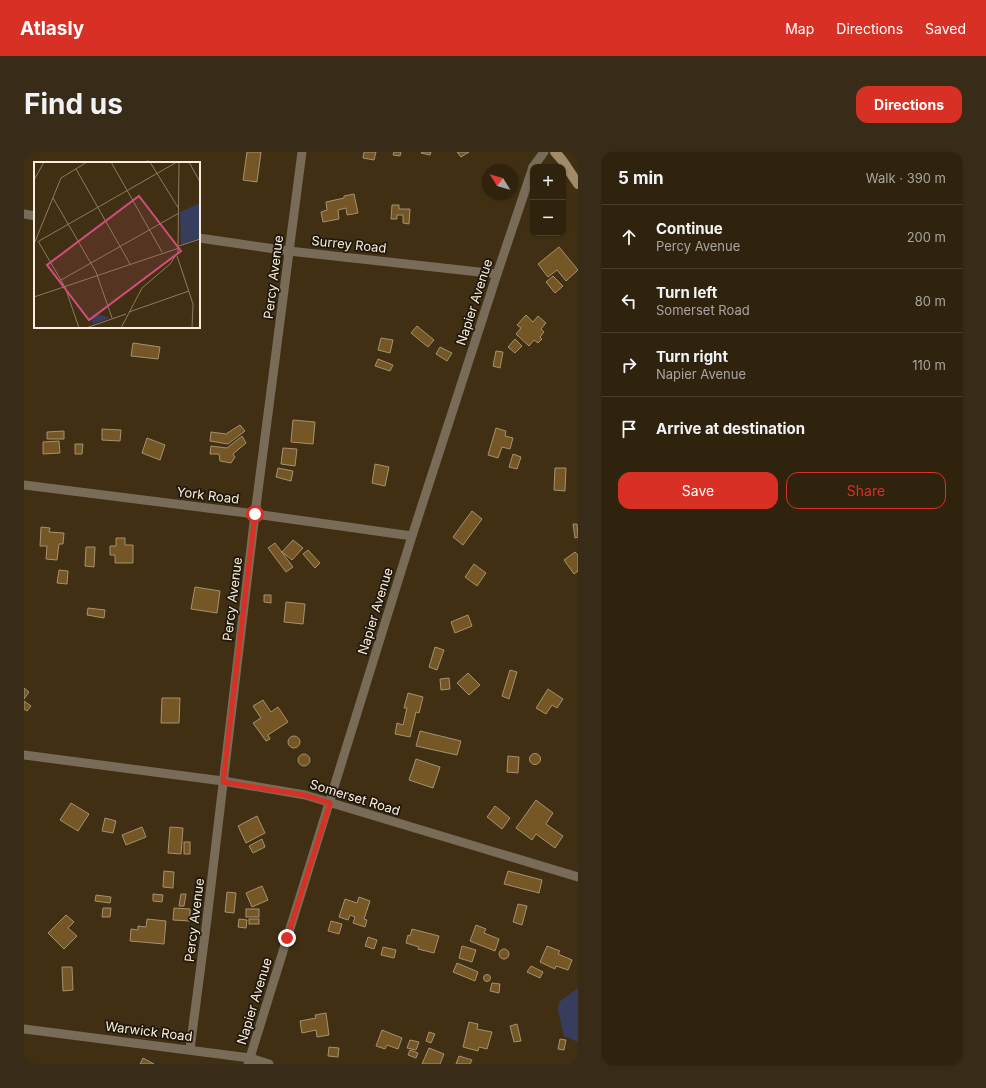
<!DOCTYPE html>
<meta charset="utf-8">
<style>
body{margin:0;font-family:Inter,sans-serif;background:#382b17;color:#f1f3f6}
.controls{position:absolute;right:12px;top:12px;display:grid;overflow:hidden;border-radius:8px;box-shadow:0 1px 3px #0004}
.controls button{width:36px;height:36px;display:grid;place-items:center;padding:0;border:0;border-bottom:1px solid #4b402e;background:#30230e;color:#f1f3f6;font:20px sans-serif}
.compass{position:absolute;left:458px;top:12px;width:36px;height:36px;border-radius:50%;background:#30230e;box-shadow:0 1px 3px #0004;rotate:307deg}
.stop{position:absolute;width:12px;height:12px;margin:-9px;border:3px solid #d93025;border-radius:50%;background:#fff}
.stop.end{background:#d93025;border-color:#fff;box-shadow:0 1px 4px #0008}
.list{margin:0;padding:0;list-style:none}
h2{display:flex;justify-content:space-between;align-items:center;height:52px;margin:0;padding:0 16px;font-size:17px}
h2 small{font-size:13px;font-weight:400;color:#a8a49e}
.list li{display:grid;grid-template-columns:26px 1fr auto;gap:12px;align-items:center;box-sizing:border-box;height:64px;padding:0 16px;border-top:1px solid #4b402e}
.list b{display:block;font-size:15px;white-space:nowrap}
.list p{margin:0;font-size:13px;white-space:nowrap;color:#a8a49e}
.list em{font-size:13px;font-style:normal;color:#a8a49e}
.actions{display:flex;gap:8px;padding:12px 16px}
.actions a{flex:1;padding:9px 0;border:1px solid #d93025;border-radius:12px;text-align:center;font-size:14px;color:#d93025}
.actions .main{background:#d93025;color:#fff}
.icon{flex:none;width:22px;height:22px;fill:none;stroke:currentColor;stroke-width:2;stroke-linecap:round;stroke-linejoin:round}
.map{position:relative;flex:none;width:554px;height:912px;overflow:hidden;border-radius:12px}
header{display:flex;align-items:center;gap:24px;box-sizing:border-box;height:56px;padding:0 20px;background:#d93025;color:#fff}
header strong{font-size:19px}
nav{display:flex;gap:22px;margin-inline-start:auto;font-size:14px}
.intro{display:flex;align-items:center;justify-content:space-between;box-sizing:border-box;height:96px;padding:0 24px}
h1{margin:0;font-size:28px}
.button{padding:10px 18px;border-radius:12px;background:#d93025;color:#fff;font-size:14px;font-weight:700}
main{display:flex;gap:24px;padding:0 24px}
aside{flex:1;background:#30230e;border-radius:12px;box-shadow:0 1px 3px #0004}
.map>svg:first-child{display:block}
.green{fill:#373d5d}
.building{fill:#745725;stroke:#a59172}
.lines{fill:none;stroke-linecap:round;stroke-linejoin:round}
.minor{stroke:#786b57;stroke-width:9}
.secondary{stroke:#a08a6a;stroke-width:10}
.route{stroke:#d93025;stroke-width:5}
.labels{text-anchor:middle;dominant-baseline:central;stroke-width:3.5;stroke-linejoin:round;paint-order:stroke}
.street-label{font-size:13px;fill:#f9eedd;stroke:#20180c}
.inset-road{fill:none;stroke:#8a7b63;stroke-width:1}
.view{fill:#d04e7c;fill-opacity:0.15;stroke:#d04e7c;stroke-width:2}
.inset-edge{fill:none;stroke:#f9eedd;stroke-width:2}
</style>
<header>
<strong>Atlasly</strong>
<nav><a>Map</a><a>Directions</a><a>Saved</a></nav>
</header>
<div class="intro"><h1>Find us</h1><a class="button">Directions</a></div>
<main>
<div class="map">
<svg width="554" height="912" viewBox="0 0 554 912">
<rect width="100%" height="100%" fill="#402f12"/>
<path class="green" d="M 554,836 L 554,890 L 540,884 L 534,858 L 535,850 Z"/>
<g class="building">
<path d="M 223,0 L 237,0 L 233,30 L 219,28 Z"/>
<path d="M 340,0 L 352,0 L 350,8 L 339,6 Z"/>
<path d="M 370,0 L 377,0 L 376,4 L 369,3 Z"/>
<path d="M 398,0 L 407,0 L 406,3 L 397,1 Z"/>
<path d="M 433,0 L 445,0 L 437,5 Z"/>
<path d="M 125,9 L 125,11 L 111,11 Z"/>
<path d="M 330,42 L 334,61 L 323,63 L 322,56 L 314,58 L 315,67 L 299,70 L 297,60 L 303,58 L 302,50 L 320,46 L 320,44 Z"/>
<path d="M 368,53 L 375,53 L 375,57 L 386,57 L 385,72 L 379,71 L 379,63 L 373,63 L 373,67 L 367,67 Z"/>
<path d="M 535,95 L 554,118 L 542,129 L 533,118 L 524,125 L 514,112 Z"/>
<path d="M 529,124 L 539,134 L 531,141 L 522,130 Z"/>
<path d="M 502,163 L 509,170 L 514,164 L 522,171 L 517,177 L 520,180 L 516,185 L 518,187 L 514,191 L 510,188 L 505,194 L 492,182 L 497,176 L 493,173 Z"/>
<path d="M 393,174 L 410,188 L 404,195 L 387,181 Z"/>
<path d="M 357,186 L 369,188 L 366,201 L 354,198 Z"/>
<path d="M 491,187 L 498,194 L 491,201 L 484,195 Z"/>
<path d="M 109,191 L 136,195 L 134,207 L 107,204 Z"/>
<path d="M 416,195 L 428,201 L 423,209 L 412,202 Z"/>
<path d="M 472,199 L 479,200 L 476,216 L 469,214 Z"/>
<path d="M 354,207 L 369,213 L 366,219 L 351,214 Z"/>
<path d="M 269,268 L 291,270 L 289,292 L 267,290 Z"/>
<path d="M 216,273 L 221,279 L 204,292 L 186,289 L 187,280 L 202,282 Z"/>
<path d="M 472,276 L 482,279 L 481,284 L 489,286 L 486,297 L 478,295 L 474,306 L 464,303 Z"/>
<path d="M 78,277 L 97,278 L 96,289 L 78,288 Z"/>
<path d="M 40,279 L 40,287 L 23,287 L 23,280 Z"/>
<path d="M 218,284 L 222,291 L 209,302 L 211,305 L 207,311 L 196,309 L 195,302 L 186,302 L 187,294 L 203,296 Z"/>
<path d="M 123,286 L 141,293 L 136,308 L 118,301 Z"/>
<path d="M 35,289 L 36,301 L 19,302 L 19,290 Z"/>
<path d="M 51,292 L 59,292 L 58,302 L 51,302 Z"/>
<path d="M 259,296 L 273,297 L 271,314 L 257,312 Z"/>
<path d="M 489,302 L 497,305 L 493,317 L 485,315 Z"/>
<path d="M 351,312 L 365,315 L 361,334 L 348,331 Z"/>
<path d="M 254,316 L 269,319 L 267,329 L 252,325 Z"/>
<path d="M 531,316 L 542,316 L 541,339 L 530,338 Z"/>
<path d="M 448,359 L 458,367 L 439,393 L 429,385 Z"/>
<path d="M 549,372 L 553,372 L 554,385 L 551,386 Z"/>
<path d="M 17,375 L 26,376 L 25,380 L 40,381 L 39,392 L 35,392 L 33,408 L 22,407 L 23,394 L 16,394 Z"/>
<path d="M 92,386 L 101,386 L 101,393 L 109,393 L 109,411 L 91,411 L 91,403 L 86,403 L 86,394 L 92,394 Z"/>
<path d="M 269,388 L 279,396 L 268,408 L 258,400 Z"/>
<path d="M 251,391 L 269,415 L 262,420 L 244,396 Z"/>
<path d="M 62,395 L 71,395 L 70,415 L 61,414 Z"/>
<path d="M 284,398 L 296,411 L 291,416 L 279,402 Z"/>
<path d="M 551,400 L 554,403 L 554,419 L 550,422 L 540,408 Z"/>
<path d="M 450,412 L 462,421 L 453,434 L 441,425 Z"/>
<path d="M 35,418 L 44,419 L 43,432 L 33,431 Z"/>
<path d="M 171,435 L 196,439 L 193,461 L 167,457 Z"/>
<path d="M 240,443 L 247,443 L 247,451 L 240,450 Z"/>
<path d="M 262,450 L 281,452 L 279,472 L 260,470 Z"/>
<path d="M 64,456 L 81,458 L 80,466 L 63,463 Z"/>
<path d="M 444,463 L 448,474 L 431,481 L 427,470 Z"/>
<path d="M 411,495 L 420,498 L 413,518 L 405,515 Z"/>
<path d="M 486,518 L 493,520 L 485,547 L 478,544 Z"/>
<path d="M 444,521 L 456,533 L 445,543 L 433,531 Z"/>
<path d="M 425,526 L 426,537 L 417,538 L 416,527 Z"/>
<path d="M 0,536 L 5,540 L 0,547 Z"/>
<path d="M 524,537 L 539,547 L 533,556 L 528,553 L 522,562 L 512,556 Z"/>
<path d="M 384,541 L 399,545 L 395,561 L 392,560 L 386,585 L 371,582 L 373,571 L 379,573 L 383,556 L 380,556 Z"/>
<path d="M 138,546 L 156,546 L 155,571 L 137,571 Z"/>
<path d="M 239,548 L 247,560 L 254,555 L 264,570 L 244,583 L 246,587 L 242,589 L 229,571 L 237,566 L 229,554 Z"/>
<path d="M 0,549 L 7,554 L 3,559 L 0,557 Z"/>
<path d="M 396,579 L 437,589 L 433,603 L 392,594 Z"/>
<circle cx="270" cy="590" r="6"/>
<circle cx="511" cy="607" r="5.5"/>
<circle cx="280" cy="608" r="6"/>
<path d="M 484,604 L 495,605 L 494,621 L 483,620 Z"/>
<path d="M 392,607 L 416,615 L 409,636 L 385,628 Z"/>
<path d="M 512,648 L 529,661 L 522,672 L 539,684 L 531,696 L 512,682 L 508,688 L 492,676 Z"/>
<path d="M 47,651 L 65,662 L 54,679 L 36,668 Z"/>
<path d="M 471,654 L 486,666 L 478,677 L 463,665 Z"/>
<path d="M 233,664 L 241,681 L 222,691 L 214,674 Z"/>
<path d="M 81,666 L 92,669 L 89,681 L 78,679 Z"/>
<path d="M 118,675 L 122,685 L 102,693 L 98,683 Z"/>
<path d="M 146,675 L 159,676 L 157,702 L 144,701 Z"/>
<path d="M 238,687 L 241,695 L 229,701 L 225,694 Z"/>
<rect x="160" y="690" width="6" height="12"/>
<path d="M 140,719 L 150,720 L 149,736 L 139,735 Z"/>
<path d="M 484,719 L 518,728 L 515,741 L 480,732 Z"/>
<path d="M 238,734 L 244,748 L 228,755 L 222,741 Z"/>
<path d="M 203,740 L 212,741 L 210,761 L 201,760 Z"/>
<path d="M 129,742 L 139,743 L 138,750 L 129,749 Z"/>
<path d="M 157,742 L 162,742 L 160,754 L 155,754 Z"/>
<path d="M 72,743 L 87,745 L 86,751 L 71,749 Z"/>
<path d="M 335,745 L 346,749 L 340,767 L 343,768 L 341,775 L 329,771 L 331,765 L 326,763 L 324,768 L 315,765 L 321,747 L 333,751 Z"/>
<path d="M 494,752 L 503,754 L 498,773 L 489,770 Z"/>
<path d="M 79,756 L 87,756 L 86,765 L 78,765 Z"/>
<path d="M 150,756 L 166,757 L 166,769 L 149,768 Z"/>
<rect x="222" y="757" width="13" height="8"/>
<path d="M 42,763 L 50,770 L 44,776 L 53,784 L 40,797 L 24,781 Z"/>
<path d="M 123,767 L 142,769 L 140,792 L 106,789 L 107,777 L 114,778 L 114,774 L 122,775 Z"/>
<path d="M 215,767 L 223,768 L 222,776 L 214,775 Z"/>
<rect x="225" y="767" width="10" height="5"/>
<path d="M 307,769 L 318,772 L 315,782 L 304,779 Z"/>
<path d="M 452,773 L 462,777 L 460,781 L 475,787 L 471,799 L 446,789 Z"/>
<path d="M 388,777 L 415,784 L 410,801 L 394,797 L 395,795 L 382,791 L 384,783 L 386,784 Z"/>
<path d="M 344,785 L 353,788 L 350,797 L 341,794 Z"/>
<path d="M 438,794 L 452,798 L 448,810 L 435,806 Z"/>
<path d="M 523,794 L 536,799 L 534,802 L 548,808 L 544,818 L 532,814 L 531,817 L 516,810 Z"/>
<path d="M 359,795 L 372,798 L 370,806 L 357,803 Z"/>
<circle cx="480" cy="802" r="5"/>
<path d="M 433,811 L 454,820 L 451,829 L 429,820 Z"/>
<path d="M 507,814 L 519,820 L 516,826 L 503,820 Z"/>
<path d="M 38,815 L 48,815 L 49,838 L 39,839 Z"/>
<circle cx="463" cy="826" r="3.5"/>
<path d="M 468,831 L 476,832 L 475,841 L 466,839 Z"/>
<path d="M 302,861 L 305,883 L 293,885 L 292,878 L 278,881 L 276,869 L 292,866 L 291,863 Z"/>
<path d="M 445,870 L 454,872 L 453,877 L 468,880 L 463,897 L 455,895 L 454,899 L 439,895 Z"/>
<path d="M 493,872 L 497,889 L 490,890 L 486,874 Z"/>
<path d="M 358,878 L 378,886 L 374,897 L 363,893 L 361,897 L 352,894 Z"/>
<path d="M 405,880 L 411,882 L 407,891 L 402,889 Z"/>
<path d="M 536,887 L 542,888 L 540,898 L 534,897 Z"/>
<path d="M 386,888 L 395,890 L 392,898 L 383,896 Z"/>
<path d="M 305,895 L 315,896 L 314,905 L 304,904 Z"/>
<path d="M 405,896 L 420,902 L 416,912 L 398,912 Z"/>
<path d="M 386,898 L 394,901 L 392,906 L 384,903 Z"/>
<path d="M 435,904 L 448,908 L 446,912 L 432,912 Z"/>
<path d="M 119,906 L 130,912 L 116,912 Z"/>
</g>
<g class="lines">
<g class="minor">
<path d="M 509,15 L 520,0"/>
<path d="M 0,62 L 11,64"/>
<path d="M 175,86 L 265,99 L 473,122"/>
<path d="M 0,333 L 231,362 L 388,384"/>
<path d="M 0,603 L 199,629 L 281,643 L 554,725"/>
<path d="M 0,877 L 226,906 L 245,912"/>
<path d="M 166,897 L 183,767 L 231,362 L 278,0"/>
<path d="M 224,912 L 388,384 L 473,122 L 509,15"/>
</g>
<path class="secondary" d="M 531,0 L 538,8 L 554,32"/>
</g>
<g class="lines">
<path class="route" d="M 231,362 L 199,630 L 280,643 L 306,651 L 263,786"/>
</g>
<g class="labels">
<g class="street-label">
<text transform="translate(325 92) rotate(6)">Surrey Road</text>
<text transform="translate(249 125) rotate(-83)">Percy Avenue</text>
<text transform="translate(450 150) rotate(-72)">Napier Avenue</text>
<text transform="translate(184 343) rotate(7)">York Road</text>
<text transform="translate(208 447) rotate(-83)">Percy Avenue</text>
<text transform="translate(351 459) rotate(-73)">Napier Avenue</text>
<text transform="translate(331 645) rotate(17)">Somerset Road</text>
<text transform="translate(170 768) rotate(-83)">Percy Avenue</text>
<text transform="translate(230 849) rotate(-73)">Napier Avenue</text>
<text transform="translate(125 879) rotate(7)">Warwick Road</text>
</g>
</g>
<g transform="translate(10 10)">
<rect width="166" height="166" fill="#402f12"/>
<path d="M 166,41 L 166,76 L 147,83 L 146,50 ZM 60,152 L 67,153 L 76,156 L 59,162 L 57,155 Z" fill="#373d5d"/>
<path class="inset-road" d="M 77,0 L 128,90M 116,0 L 145,47M 155,0 L 166,20M 42,7 L 96,102M 0,18 L 10,0M 19,36 L 62,110 L 78,156M 4,79 L 31,125 L 45,166M 5,79 L 143,0M 0,82 L 27,16 L 53,0M 145,84 L 166,77M 143,94 L 159,142 L 158,166M 27,118 L 145,51M 0,135 L 145,86M 95,150 L 155,129M 52,166 L 92,152M 87,166 L 108,126 L 136,102 L 144,90 L 145,0"/>
<path class="view" d="M 105,34 L 147,89 L 55,158 L 13,103 Z"/>
<rect width="166" height="166" class="inset-edge"/>
</g>
</svg>
<div class="controls">
<button>+</button>
<button>−</button>
</div>
<svg class="compass" viewBox="-18 -18 36 36"><path d="M0-13l5 13h-10z" fill="#e53935"/><path d="M0 13l5-13h-10z" fill="#a8a49e"/></svg>
<div class="stop" style="left:231px;top:362px"></div>
<div class="stop end" style="left:263px;top:786px"></div>
</div>
<aside>
<h2>5 min<small>Walk · 390 m</small></h2>
<ul class="list">
<li><svg class="icon" aria-label="ahead" viewBox="0 0 24 24"><path d="M12 20V5M6 11l6-6 6 6"/></svg><div><b>Continue</b><p>Percy Avenue</p></div><em>200 m</em></li>
<li><svg class="icon" aria-label="left" viewBox="0 0 24 24"><path d="M17 20v-9H6M10 6l-5 5 5 5"/></svg><div><b>Turn left</b><p>Somerset Road</p></div><em>80 m</em></li>
<li><svg class="icon" aria-label="right" viewBox="0 0 24 24"><path d="M7 20v-9h11M14 6l5 5-5 5"/></svg><div><b>Turn right</b><p>Napier Avenue</p></div><em>110 m</em></li>
<li><svg class="icon" aria-label="arrive" viewBox="0 0 24 24"><path d="M6 21V4h12l-3 4 3 4H6"/></svg><div><b>Arrive at destination</b></div></li>
</ul>
<div class="actions"><a class="main">Save</a><a>Share</a></div>
</aside>
</main>
